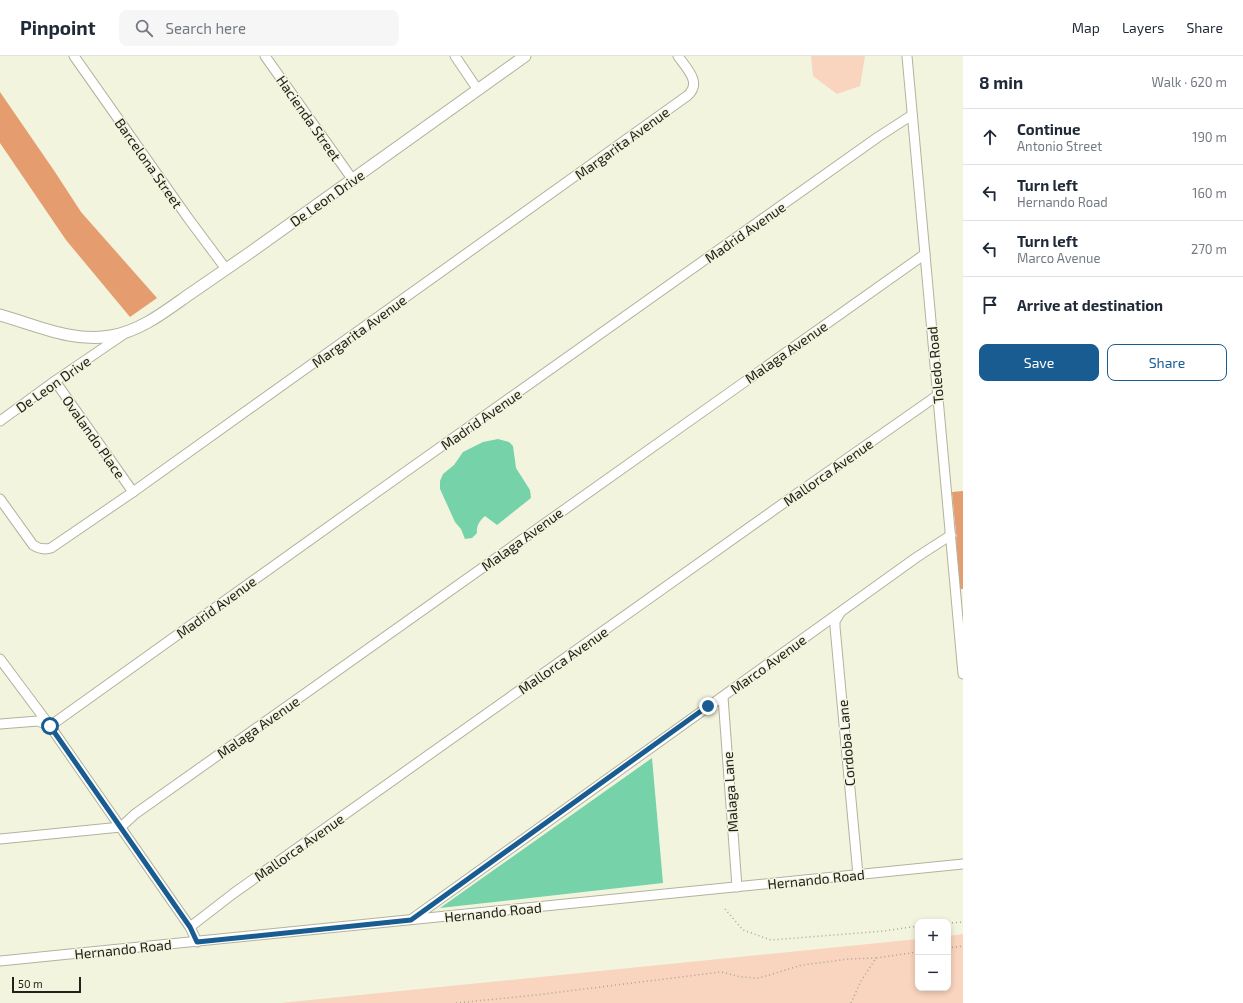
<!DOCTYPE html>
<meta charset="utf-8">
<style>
body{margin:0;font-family:"Exo 2",sans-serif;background:#f6f6f7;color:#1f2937}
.controls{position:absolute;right:12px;bottom:12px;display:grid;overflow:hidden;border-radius:8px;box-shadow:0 2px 6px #0003}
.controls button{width:36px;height:36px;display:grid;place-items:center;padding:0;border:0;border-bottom:1px solid #e0e1e3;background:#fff;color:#1f2937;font:20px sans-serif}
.scale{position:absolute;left:12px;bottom:10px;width:69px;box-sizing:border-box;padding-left:4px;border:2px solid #22221b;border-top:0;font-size:11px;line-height:14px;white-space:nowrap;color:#22221b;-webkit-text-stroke:3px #f3f4de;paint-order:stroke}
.stop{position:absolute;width:12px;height:12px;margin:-9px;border:3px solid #185c91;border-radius:50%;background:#fff}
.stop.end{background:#185c91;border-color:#fff;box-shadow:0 1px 4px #0008}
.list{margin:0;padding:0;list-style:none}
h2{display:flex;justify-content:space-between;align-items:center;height:52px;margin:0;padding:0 16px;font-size:17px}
h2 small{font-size:13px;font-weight:400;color:#747a83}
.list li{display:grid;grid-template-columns:26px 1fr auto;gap:12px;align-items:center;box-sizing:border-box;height:56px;padding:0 16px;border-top:1px solid #e0e1e3}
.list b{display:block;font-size:15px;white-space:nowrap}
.list p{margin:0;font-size:13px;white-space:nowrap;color:#747a83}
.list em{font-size:13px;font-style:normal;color:#747a83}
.actions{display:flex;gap:8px;padding:12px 16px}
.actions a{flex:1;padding:9px 0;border:1px solid #185c91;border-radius:8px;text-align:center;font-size:14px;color:#185c91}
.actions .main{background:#185c91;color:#fff}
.icon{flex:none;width:22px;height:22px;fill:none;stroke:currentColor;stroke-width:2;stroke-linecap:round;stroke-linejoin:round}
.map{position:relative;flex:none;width:963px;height:947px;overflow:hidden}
header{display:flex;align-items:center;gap:24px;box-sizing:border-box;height:56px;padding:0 20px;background:#fff;border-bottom:1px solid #e0e1e3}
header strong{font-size:19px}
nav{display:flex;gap:22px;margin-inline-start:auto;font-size:14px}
.search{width:280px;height:36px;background:#f6f6f7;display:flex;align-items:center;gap:10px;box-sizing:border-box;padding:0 14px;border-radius:8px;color:#747a83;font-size:15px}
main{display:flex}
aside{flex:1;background:#fff}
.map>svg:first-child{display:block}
.green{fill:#f9d4be}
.forest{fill:#e59c6e}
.water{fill:#76d2a9}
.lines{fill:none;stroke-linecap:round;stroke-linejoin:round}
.minor-casing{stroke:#b2b29e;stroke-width:11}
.tertiary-casing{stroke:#b2b29e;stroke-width:13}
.path{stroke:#a6a696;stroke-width:1.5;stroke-dasharray:1 3;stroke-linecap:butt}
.minor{stroke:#fff;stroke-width:9}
.tertiary{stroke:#fff;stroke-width:11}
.route{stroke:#185c91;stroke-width:5}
.labels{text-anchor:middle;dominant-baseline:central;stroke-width:3;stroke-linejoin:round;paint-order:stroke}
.street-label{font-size:14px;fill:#22221b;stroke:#f3f4de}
</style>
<header>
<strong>Pinpoint</strong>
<div class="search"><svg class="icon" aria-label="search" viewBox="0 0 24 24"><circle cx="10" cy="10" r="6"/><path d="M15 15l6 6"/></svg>Search here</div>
<nav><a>Map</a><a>Layers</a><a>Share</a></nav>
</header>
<main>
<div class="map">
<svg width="963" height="947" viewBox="0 0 963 947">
<rect width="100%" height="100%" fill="#f3f4de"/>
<g class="green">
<path d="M 811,0 L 865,0 L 860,30 L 837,38 L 813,20 Z"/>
<path d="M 963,878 L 963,947 L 280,947 L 918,883 L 918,932 L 948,932 L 948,880 Z"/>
</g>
<g class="forest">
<path d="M 0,36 L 55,116 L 81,156 L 157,242 L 130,261 L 66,184 L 0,87 Z"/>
<path d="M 963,435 L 963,533 L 960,533 L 956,482 L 957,480 L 956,477 L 952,436 Z"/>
</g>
<g class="water">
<path d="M 498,383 L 509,386 L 513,390 L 516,412 L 530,434 L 531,442 L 497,469 L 485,460 C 480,464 476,470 477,477 L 472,482 L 465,483 L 461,473 L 455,466 L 440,433 L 440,425 L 443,418 L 454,409 L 463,396 L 483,386 Z"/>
<path d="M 652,702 L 663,827 L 440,852 Z"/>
</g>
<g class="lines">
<g class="minor-casing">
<g id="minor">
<path d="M 74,0 L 188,162 L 226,213"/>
<path d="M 265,0 L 353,124"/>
<path d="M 455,0 L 478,34"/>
<path d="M 907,0 L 963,618"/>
<path d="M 55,325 L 133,436"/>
<path d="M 0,365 L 55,325 L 124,278"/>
<path d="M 0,443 L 33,489 C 39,493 44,494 51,492 L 133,436 L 687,40 C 703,27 686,12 678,0"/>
<path d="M 840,557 L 835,565 L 835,571 L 858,819"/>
<path d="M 0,603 L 50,670 L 190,871 L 197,886"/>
<path d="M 723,641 L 737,831"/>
<path d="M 0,668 L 38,665 L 50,670 C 325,472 601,277 878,81 L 912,59"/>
<path d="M 0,783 L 121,771 L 135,758 L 925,198"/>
<path d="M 412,863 L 917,501 L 951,479"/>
<path d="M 190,871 L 234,837 L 795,439 L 938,339"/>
<path d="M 0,905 L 963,808"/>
</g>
</g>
<g class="tertiary-casing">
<path id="tertiary" d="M 0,259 C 36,269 73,287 111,280 C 140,275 163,257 187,240 C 207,226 228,212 248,198 C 341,132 433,66 525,0"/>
</g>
<g class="path">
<path d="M 725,853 L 743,874 L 771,884 L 884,875 L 918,870"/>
<path d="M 948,867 L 963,866"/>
<path d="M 948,892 L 963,890"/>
<path d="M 456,947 L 536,939 L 721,916 L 741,921 L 759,922 L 802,909 L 849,903 L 876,902"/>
<path d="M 851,947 L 861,925 L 876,902 L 918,896"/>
</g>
<use href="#minor" class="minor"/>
<use href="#tertiary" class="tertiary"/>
</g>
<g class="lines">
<path class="route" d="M 50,670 L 190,871 L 197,886 L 411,864 L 708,650"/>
</g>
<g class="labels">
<g class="street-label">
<text transform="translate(309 62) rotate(55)">Hacienda Street</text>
<text transform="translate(622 87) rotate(-36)">Margarita Avenue</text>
<text transform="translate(149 107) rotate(55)">Barcelona Street</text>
<text transform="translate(327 142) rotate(-35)">De Leon Drive</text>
<text transform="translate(745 176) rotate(-35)">Madrid Avenue</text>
<text transform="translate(359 275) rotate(-36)">Margarita Avenue</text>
<text transform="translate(786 296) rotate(-35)">Malaga Avenue</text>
<text transform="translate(935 309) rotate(-95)">Toledo Road</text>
<text transform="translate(53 328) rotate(-35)">De Leon Drive</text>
<text transform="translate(481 363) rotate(-35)">Madrid Avenue</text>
<text transform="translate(94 381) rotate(55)">Ovalando Place</text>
<text transform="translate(828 416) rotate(-35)">Mallorca Avenue</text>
<text transform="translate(522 483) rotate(-36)">Malaga Avenue</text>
<text transform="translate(216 551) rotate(-36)">Madrid Avenue</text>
<text transform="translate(563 604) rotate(-35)">Mallorca Avenue</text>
<text transform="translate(768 608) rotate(-36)">Marco Avenue</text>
<text transform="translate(258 671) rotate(-35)">Malaga Avenue</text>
<text transform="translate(846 687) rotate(-95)">Cordoba Lane</text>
<text transform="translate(730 736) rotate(-94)">Malaga Lane</text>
<text transform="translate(299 791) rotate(-35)">Mallorca Avenue</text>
<text transform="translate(816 823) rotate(-6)">Hernando Road</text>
<text transform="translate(493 856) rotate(-6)">Hernando Road</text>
<text transform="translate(123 893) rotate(-6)">Hernando Road</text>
</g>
</g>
</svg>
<div class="controls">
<button>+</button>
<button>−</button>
</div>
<div class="scale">50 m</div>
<div class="stop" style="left:50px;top:670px"></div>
<div class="stop end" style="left:708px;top:650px"></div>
</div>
<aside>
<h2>8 min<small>Walk · 620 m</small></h2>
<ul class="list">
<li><svg class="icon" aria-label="ahead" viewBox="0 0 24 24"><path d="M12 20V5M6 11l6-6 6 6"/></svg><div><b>Continue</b><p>Antonio Street</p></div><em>190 m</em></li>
<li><svg class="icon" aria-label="left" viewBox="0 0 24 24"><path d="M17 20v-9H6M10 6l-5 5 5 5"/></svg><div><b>Turn left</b><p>Hernando Road</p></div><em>160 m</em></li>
<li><svg class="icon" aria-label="left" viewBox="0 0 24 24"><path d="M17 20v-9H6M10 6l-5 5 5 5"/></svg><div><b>Turn left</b><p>Marco Avenue</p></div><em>270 m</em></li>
<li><svg class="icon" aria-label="arrive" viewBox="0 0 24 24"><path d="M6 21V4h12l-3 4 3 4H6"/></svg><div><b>Arrive at destination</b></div></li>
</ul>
<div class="actions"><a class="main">Save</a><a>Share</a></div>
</aside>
</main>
